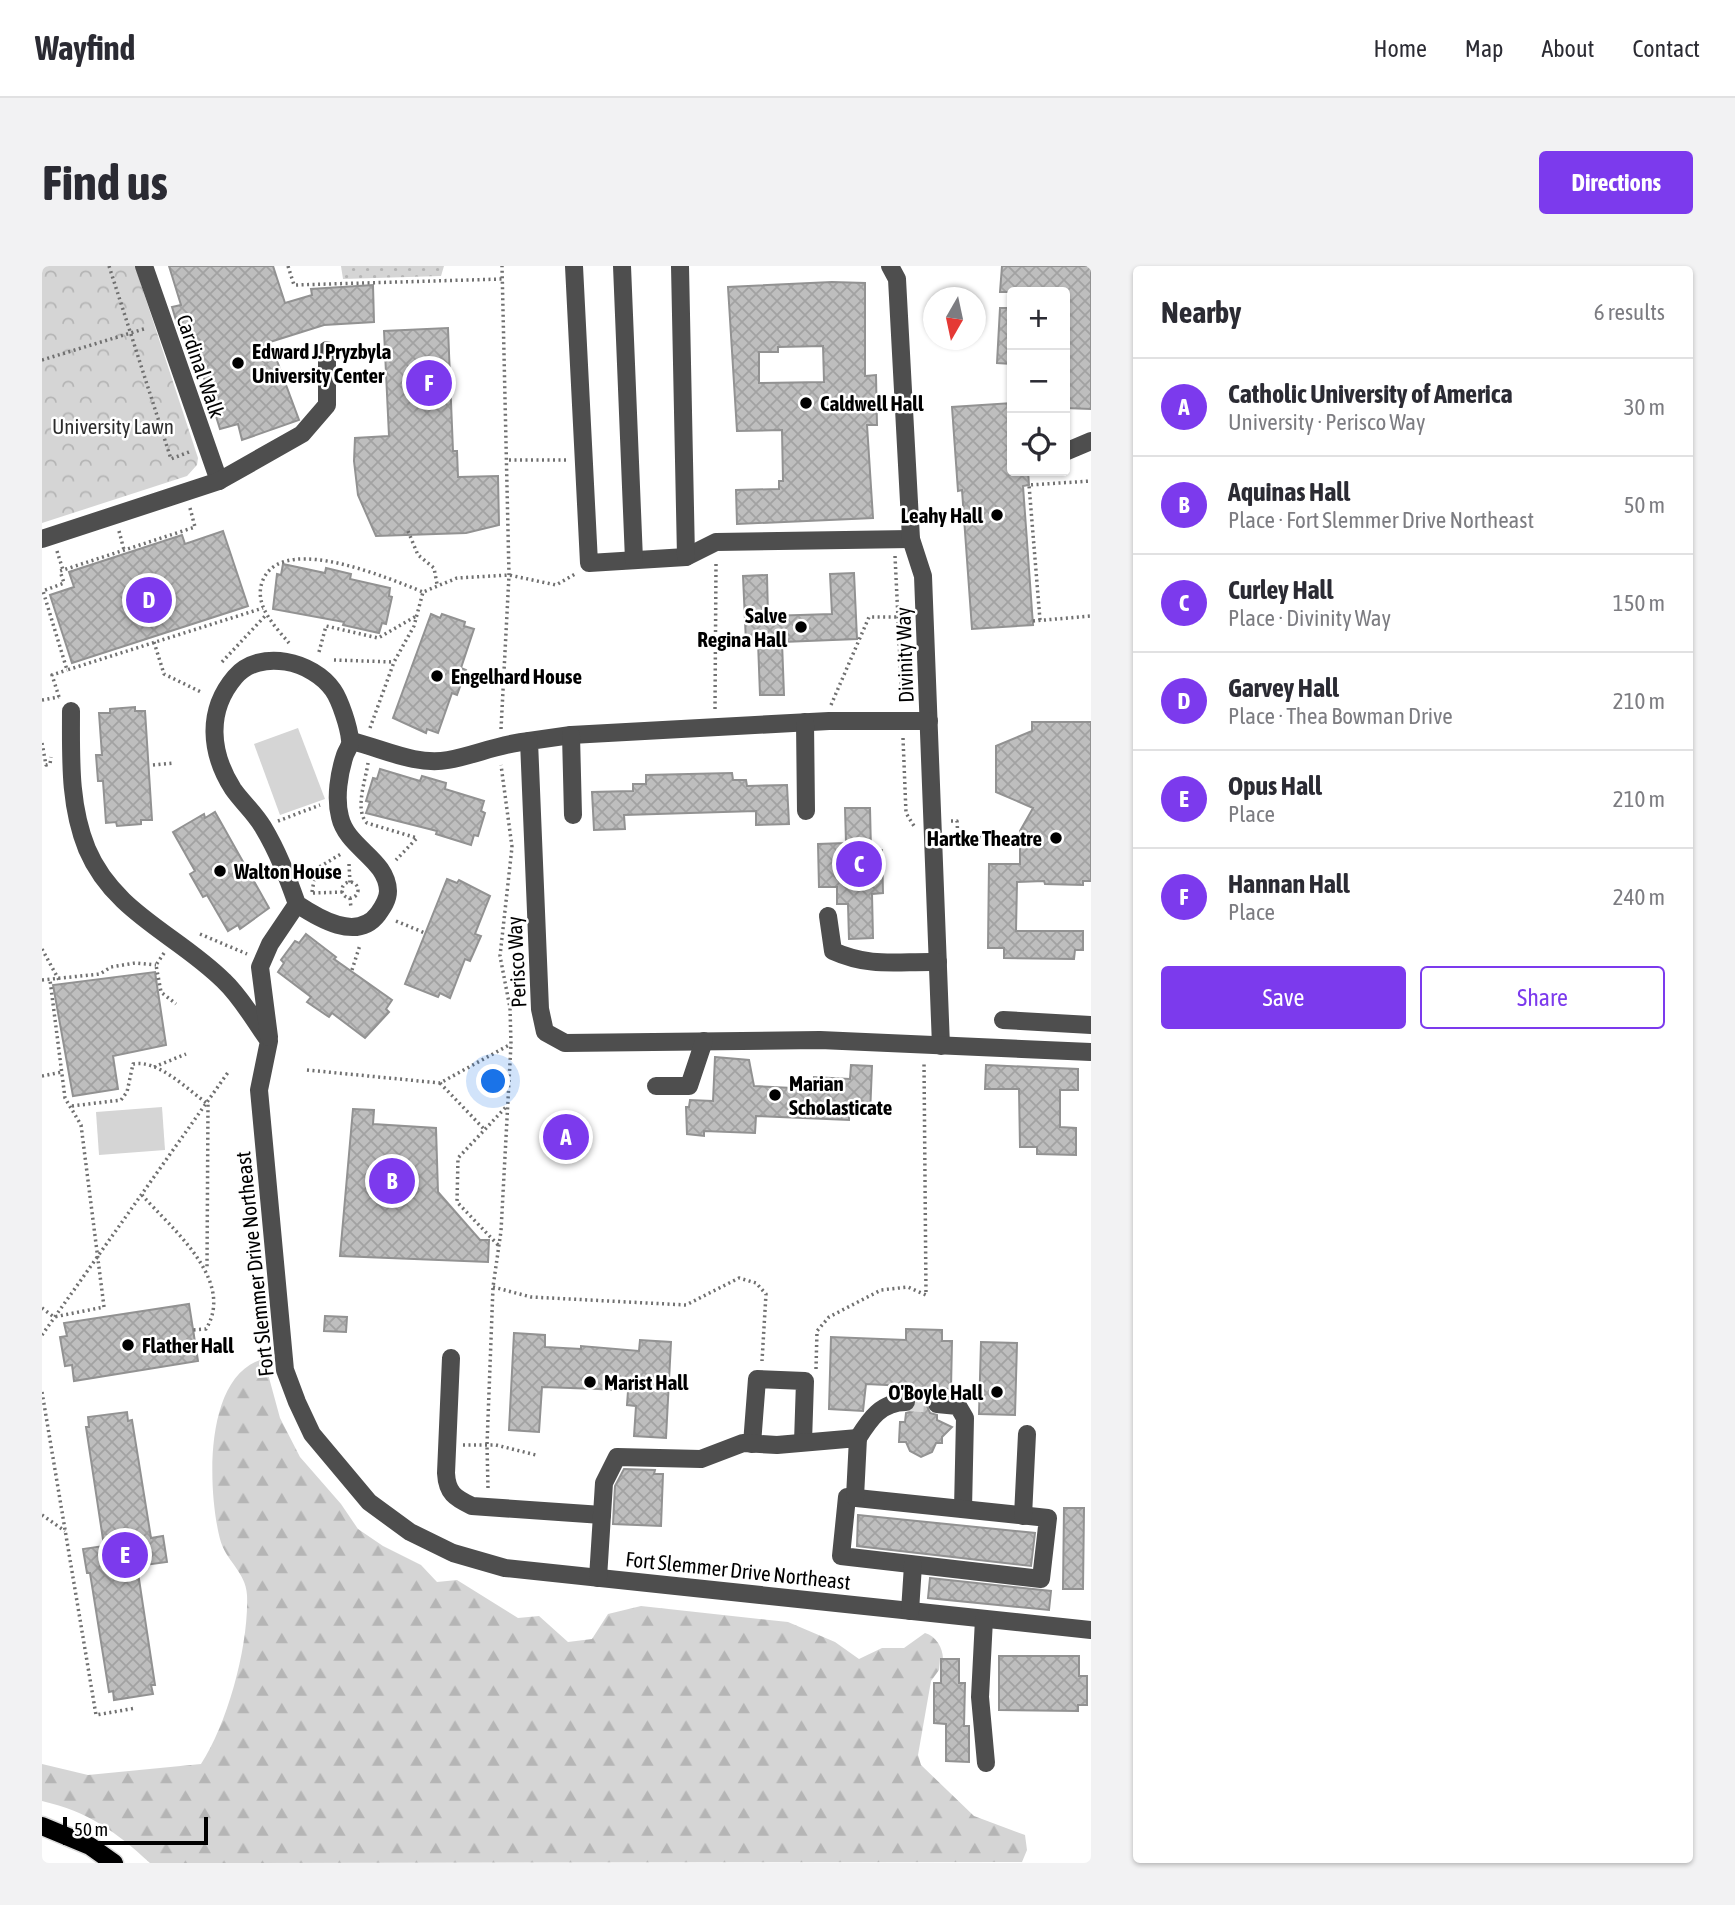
<!DOCTYPE html>
<meta charset="utf-8">
<style>
body{margin:0;font-family:"Asap Condensed",sans-serif;background:#f2f2f3;color:#2b2b33}
.controls{position:absolute;right:21px;top:21px;display:grid;overflow:hidden;border-radius:7px;box-shadow:0 2px 5px #0004}
.controls button{width:63px;height:63px;display:grid;place-items:center;padding:0;border:0;border-bottom:2px solid #e1e1e2;background:#fff;color:#2b2b33;font:35px sans-serif}
.compass{position:absolute;left:881px;top:21px;width:63px;height:63px;border-radius:50%;background:#fff;box-shadow:0 2px 5px #0004;rotate:189deg}
.scale{position:absolute;left:21px;bottom:18px;width:145px;box-sizing:border-box;padding-left:7px;border:4px solid #000;border-top:0;font-size:19px;line-height:24px;white-space:nowrap;color:#000;-webkit-text-stroke:5px #fff;paint-order:stroke}
.you{position:absolute;left:452px;top:816px;width:24px;height:24px;margin:-18px;border:5px solid #fff;border-radius:50%;background:#1a73e8;box-shadow:0 0 0 10px #1a73e833}
.badge{display:grid;place-items:center;width:46px;height:46px;border-radius:50%;background:#7c3aed;color:#fff;font-size:23px;font-weight:700}
.pin{position:absolute;translate:-50% -50%;border:4px solid #fff;box-shadow:0 2px 7px #0006}
.list{margin:0;padding:0;list-style:none}
h2{display:flex;justify-content:space-between;align-items:center;height:91px;margin:0;padding:0 28px;font-size:30px}
h2 small{font-size:23px;font-weight:400;color:#7c7c81}
.list li{display:grid;grid-template-columns:46px 1fr auto;gap:21px;align-items:center;box-sizing:border-box;height:98px;padding:0 28px;border-top:2px solid #e1e1e2}
.list b{display:block;font-size:26px;white-space:nowrap}
.list p{margin:0;font-size:23px;white-space:nowrap;color:#7c7c81}
.list em{font-size:23px;font-style:normal;color:#7c7c81}
.actions{display:flex;gap:14px;padding:21px 28px}
.actions a{flex:1;padding:16px 0;border:2px solid #7c3aed;border-radius:7px;text-align:center;font-size:24px;color:#7c3aed}
.actions .main{background:#7c3aed;color:#fff}
.icon{flex:none;width:38px;height:38px;fill:none;stroke:currentColor;stroke-width:2;stroke-linecap:round;stroke-linejoin:round}
.map{position:relative;flex:none;width:1049px;height:1597px;overflow:hidden;border-radius:7px}
header{display:flex;align-items:center;gap:42px;box-sizing:border-box;height:98px;padding:0 35px;background:#fff;border-bottom:2px solid #e1e1e2}
header strong{font-size:33px}
nav{display:flex;gap:38px;margin-inline-start:auto;font-size:24px}
.intro{display:flex;align-items:center;justify-content:space-between;box-sizing:border-box;height:168px;padding:0 42px}
h1{margin:0;font-size:49px}
.button{padding:18px 32px;border-radius:7px;background:#7c3aed;color:#fff;font-size:24px;font-weight:700}
main{display:flex;gap:42px;padding:0 42px}
aside{flex:1;background:#fff;border-radius:7px;box-shadow:0 2px 5px #0004}
.map>svg:first-child{display:block}
.grass{fill:url(#grass-dots)}
.forest{fill:url(#forest-firs)}
.park{fill:url(#park-crowns)}
.pitch{fill:#d5d5d5}
.building{fill:url(#building-cross-hatch);stroke:#929292;stroke-width:2;fill-rule:evenodd}
.lines{fill:none;stroke-linecap:round;stroke-linejoin:round}
.minor-tunnel{stroke:#d9d9d9;stroke-width:18;stroke-dasharray:18 9;stroke-linecap:butt}
.major-casing{stroke:#dbdbdb;stroke-width:21}
.path{stroke:#707070;stroke-width:3.5;stroke-dasharray:2 3.5;stroke-linecap:butt}
.minor{stroke:#4e4e4e;stroke-width:18}
.major{stroke:#000;stroke-width:18}
.poi-dot{fill:#000;stroke:#fff;stroke-width:2.5}
.labels{text-anchor:middle;dominant-baseline:central;stroke-width:5;stroke-linejoin:round;paint-order:stroke}
.poi-label{font-size:21px;font-weight:bold;fill:#000;stroke:#fff;text-anchor:start}
.street-label{font-size:21px;fill:#000;stroke:#fff}
.park-label{font-size:21px;fill:#2c2c2c;stroke:#fff}
</style>
<header>
<strong>Wayfind</strong>
<nav><a>Home</a><a>Map</a><a>About</a><a>Contact</a></nav>
</header>
<div class="intro"><h1>Find us</h1><a class="button">Directions</a></div>
<main>
<div class="map">
<svg width="1049" height="1597" viewBox="0 0 1049 1597">
<defs>
<pattern id="grass-dots" width="8" height="8" patternUnits="userSpaceOnUse" patternTransform="scale(1.75)"><rect width="8" height="8" fill="#d5d5d5"/><path d="M2 2h.1M6 6h.1" fill="none" stroke="#b5b5b5" stroke-width="1.8" stroke-linecap="round"/></pattern>
<pattern id="forest-firs" width="22" height="20" patternUnits="userSpaceOnUse" patternTransform="scale(1.75)"><rect width="22" height="20" fill="#d5d5d5"/><path d="M5 1l3.5 6h-7zM16 11l3.5 6h-7z" fill="#b5b5b5"/></pattern>
<pattern id="park-crowns" width="20" height="18" patternUnits="userSpaceOnUse" patternTransform="scale(1.75)"><rect width="20" height="18" fill="#d5d5d5"/><path d="M2 6a3 3 0 1 1 6 0M12 15a3 3 0 1 1 6 0" fill="none" stroke="#b5b5b5"/></pattern>
<pattern id="building-cross-hatch" width="8" height="8" patternUnits="userSpaceOnUse" patternTransform="scale(1.75)"><rect width="8" height="8" fill="#bebebe"/><path d="M0 0l8 8M0 8l8-8" fill="none" stroke="#a2a2a2"/></pattern>
</defs>
<rect width="100%" height="100%" fill="#fff"/>
<path class="grass" d="M 299,0 L 402,0 L 399,10 L 301,13 Z"/>
<path class="forest" d="M 218,1094 L 223,1097 L 238,1152 L 258,1191 L 299,1238 L 316,1263 L 341,1280 L 379,1299 L 395,1316 L 415,1314 L 476,1352 L 497,1350 L 526,1376 L 550,1373 L 566,1348 L 599,1340 L 746,1356 L 793,1376 L 817,1393 L 840,1382 L 862,1382 L 883,1367 C 894,1370 901,1382 901,1393 L 898,1393 L 897,1404 L 889,1415 L 876,1489 L 879,1499 L 932,1550 L 983,1569 L 985,1584 L 980,1596 L 108,1597 C 73,1565 47,1546 0,1535 L 0,1498 L 46,1509 L 159,1498 C 186,1457 207,1379 205,1329 C 204,1306 183,1294 178,1273 C 166,1226 161,1114 218,1094 Z"/>
<path class="park" d="M 0,0 L 93,0 L 156,192 L 155,199 L 145,210 L 0,257 Z"/>
<g class="pitch">
<path d="M 256,462 L 283,533 L 238,549 L 212,478 Z"/>
<path d="M 120,841 L 123,884 L 57,889 L 54,846 Z"/>
</g>
<g class="building">
<path d="M 127,0 L 231,0 L 243,37 L 270,29 L 269,23 L 331,19 L 332,56 L 282,59 L 228,76 L 257,154 L 200,174 L 196,158 L 178,163 L 146,61 L 137,64 L 130,41 L 139,39 Z"/>
<path d="M 960,0 L 1049,0 L 1049,143 L 1023,142 L 1023,26 L 958,26 Z"/>
<path d="M 790,16 L 823,17 L 823,110 L 834,109 L 835,159 L 825,159 L 831,252 L 695,258 L 694,224 L 737,223 L 737,215 L 741,215 L 740,164 L 695,165 L 686,21 ZM 781,80 L 782,116 L 717,117 L 717,86 L 736,86 L 736,81 Z"/>
<path d="M 958,42 L 970,42 L 970,98 L 955,97 Z"/>
<path d="M 406,62 L 411,185 L 415,185 L 416,211 L 456,210 L 457,259 L 424,267 L 334,270 L 316,229 L 312,195 L 313,172 L 347,170 L 342,65 Z"/>
<path d="M 970,137 L 970,205 L 986,205 L 987,219 L 981,220 L 991,359 L 930,363 L 920,224 L 916,225 L 910,141 Z"/>
<path d="M 181,265 L 206,340 L 30,397 L 8,329 L 32,321 L 27,306 L 140,269 L 143,278 Z"/>
<path d="M 241,298 L 283,307 L 284,302 L 309,308 L 308,313 L 348,322 L 347,330 L 350,331 L 344,358 L 340,357 L 337,367 L 301,359 L 302,356 L 231,343 L 235,308 L 239,309 Z"/>
<path d="M 812,307 L 815,373 L 740,376 L 742,429 L 718,429 L 716,376 L 704,377 L 701,310 L 725,309 L 726,350 L 790,348 L 788,308 Z"/>
<path d="M 389,348 L 398,352 L 400,348 L 423,356 L 422,360 L 432,363 L 419,402 L 424,404 L 415,429 L 410,427 L 396,467 L 385,463 L 384,467 L 351,452 Z"/>
<path d="M 93,441 L 93,445 L 103,445 L 110,554 L 99,554 L 99,558 L 75,560 L 74,556 L 64,557 L 61,515 L 56,515 L 54,489 L 60,489 L 57,447 L 68,447 L 68,443 Z"/>
<path d="M 990,456 L 1049,456 L 1049,615 L 1041,615 L 1041,619 L 1003,618 L 1002,615 L 975,616 L 974,665 L 1041,665 L 1041,684 L 1033,684 L 1032,693 L 962,692 L 962,682 L 946,682 L 947,598 L 978,598 L 978,565 L 991,542 L 954,526 L 954,480 L 990,465 Z"/>
<path d="M 338,503 L 378,515 L 380,510 L 404,517 L 403,523 L 442,535 L 439,545 L 443,547 L 436,570 L 432,569 L 429,579 L 394,568 L 395,565 L 324,547 L 328,536 L 324,535 L 331,512 L 335,513 Z"/>
<path d="M 690,507 L 691,514 L 704,514 L 705,520 L 745,519 L 747,558 L 714,559 L 714,545 L 582,549 L 583,563 L 552,564 L 550,526 L 591,525 L 591,518 L 604,518 L 604,509 Z"/>
<path d="M 803,542 L 828,542 L 829,585 L 840,584 L 841,627 L 830,628 L 831,672 L 807,673 L 806,638 L 795,638 L 795,621 L 777,621 L 776,578 L 804,577 Z"/>
<path d="M 173,546 L 227,642 L 198,663 L 196,659 L 186,665 L 165,629 L 161,631 L 148,608 L 153,605 L 131,566 L 162,548 L 163,552 Z"/>
<path d="M 405,613 L 415,617 L 417,614 L 448,630 L 433,668 L 439,670 L 428,695 L 423,693 L 408,732 L 398,727 L 396,731 L 363,718 Z"/>
<path d="M 264,668 L 294,691 L 292,693 L 350,734 L 344,743 L 347,746 L 323,772 L 290,747 L 287,751 L 265,736 L 269,731 L 236,706 L 242,697 L 239,694 L 253,675 L 257,677 Z"/>
<path d="M 113,706 L 124,779 L 71,790 L 76,823 L 31,830 L 11,719 Z"/>
<path d="M 673,791 L 707,794 L 712,820 L 772,823 L 772,811 L 808,813 L 809,799 L 830,800 L 828,849 L 807,847 L 807,854 L 714,850 L 713,867 L 662,865 L 662,870 L 645,868 L 644,841 L 647,841 L 648,834 L 671,835 Z"/>
<path d="M 944,799 L 1036,803 L 1036,824 L 1018,824 L 1018,861 L 1034,862 L 1034,889 L 995,888 L 995,881 L 978,881 L 977,823 L 943,823 Z"/>
<path d="M 311,843 L 332,844 L 331,858 L 394,862 L 396,926 L 438,974 L 447,974 L 446,996 L 298,990 Z"/>
<path d="M 147,1038 L 156,1095 L 32,1115 L 30,1099 L 23,1100 L 18,1071 L 25,1070 L 22,1057 Z"/>
<path d="M 283,1050 L 305,1051 L 304,1066 L 282,1065 Z"/>
<path d="M 864,1063 L 900,1064 L 900,1075 L 910,1075 L 909,1123 L 896,1122 L 896,1127 L 886,1131 L 884,1138 L 888,1147 L 895,1149 L 895,1154 L 910,1161 L 900,1171 L 900,1177 L 894,1177 L 890,1186 L 879,1191 L 868,1185 L 864,1176 L 857,1176 L 858,1156 L 863,1156 L 864,1147 L 871,1145 L 875,1136 L 873,1129 L 864,1125 L 865,1120 L 824,1118 L 821,1145 L 787,1143 L 789,1071 L 864,1074 Z"/>
<path d="M 472,1067 L 503,1069 L 503,1081 L 539,1083 L 539,1080 L 597,1085 L 598,1074 L 629,1076 L 624,1172 L 592,1170 L 594,1140 L 585,1139 L 586,1125 L 556,1123 L 500,1121 L 497,1166 L 467,1164 Z"/>
<path d="M 939,1076 L 975,1077 L 973,1149 L 937,1148 Z"/>
<path d="M 85,1146 L 86,1155 L 90,1154 L 109,1272 L 121,1270 L 125,1296 L 95,1300 L 113,1419 L 109,1419 L 111,1428 L 72,1434 L 71,1425 L 67,1426 L 48,1307 L 45,1307 L 41,1283 L 62,1280 L 44,1161 L 47,1161 L 46,1151 Z"/>
<path d="M 582,1203 L 613,1204 L 612,1208 L 621,1208 L 619,1260 L 571,1258 L 573,1220 Z"/>
<path d="M 1022,1242 L 1042,1242 L 1041,1323 L 1021,1323 Z"/>
<path d="M 816,1249 L 993,1267 L 989,1300 L 815,1280 Z"/>
<path d="M 888,1312 L 1009,1325 L 1007,1344 L 886,1332 Z"/>
<path d="M 957,1390 L 1037,1390 L 1037,1410 L 1045,1410 L 1045,1439 L 1036,1439 L 1036,1445 L 957,1444 Z"/>
<path d="M 899,1393 L 917,1393 L 917,1417 L 923,1417 L 922,1460 L 927,1460 L 927,1496 L 904,1495 L 904,1458 L 892,1457 L 892,1417 L 899,1417 Z"/>
</g>
<g class="lines">
<path class="minor-tunnel" d="M 864,1136 L 895,1138"/>
<g class="major-casing">
<path id="major" d="M 0,1560 L 48,1580 L 72,1597"/>
</g>
<g class="path">
<path d="M 67,0 L 129,193 L 147,186"/>
<path d="M 246,0 L 252,19 L 461,13"/>
<path d="M 0,94 L 105,62"/>
<path d="M 467,194 L 526,194"/>
<path d="M 148,242 L 153,261 L 18,305 L 22,317 L 1,325 L 25,404 L 221,342"/>
<path d="M 77,265 L 82,284"/>
<path d="M 366,265 L 376,289 L 392,302 L 395,318"/>
<path d="M 15,285 L 21,304"/>
<path d="M 853,290 L 860,436"/>
<path d="M 998,354 L 987,219 L 1049,215"/>
<path d="M 991,355 L 1049,350"/>
<path d="M 112,376 L 122,408 L 161,427"/>
<path d="M 247,377 C 232,359 208,336 223,310 C 247,269 348,313 381,326"/>
<path d="M 277,386 L 284,360 L 336,372 L 376,349"/>
<path d="M 292,394 L 352,396"/>
<path d="M 180,396 L 224,349"/>
<path d="M 17,431 L 10,409 L 25,404"/>
<path d="M 0,434 L 17,431"/>
<path d="M 789,439 L 827,351 L 856,351"/>
<path d="M 673,443 L 674,297"/>
<path d="M 328,462 L 352,396 L 372,360 L 381,326 L 415,312 L 467,309 L 514,319 L 535,307"/>
<path d="M 459,463 L 467,309 L 460,0"/>
<path d="M 861,472 L 864,547 L 872,560"/>
<path d="M 0,477 L 4,499 L 8,498 L 9,491"/>
<path d="M 326,497 C 324,513 312,544 325,557 L 375,572 L 354,594"/>
<path d="M 111,499 L 132,497"/>
<path d="M 236,555 L 278,539"/>
<path d="M 909,555 L 915,555 L 916,572 L 973,571"/>
<path d="M 307,598 L 308,617"/>
<path d="M 259,601 L 274,603"/>
<circle cx="308" cy="624" r="8"/>
<path d="M 270,626 L 274,603 L 299,588"/>
<path d="M 271,627 L 301,626"/>
<path d="M 308,632 L 309,642"/>
<path d="M 354,655 L 383,667"/>
<path d="M 158,668 L 205,688"/>
<path d="M 0,683 L 17,714"/>
<path d="M 122,687 L 114,699 L 119,726 L 134,738"/>
<path d="M 310,704 L 318,679"/>
<path d="M 0,714 L 58,708 L 69,701 L 93,697 L 114,699"/>
<path d="M 112,801 L 144,788"/>
<path d="M 265,804 L 398,817 L 469,778"/>
<path d="M 0,810 L 20,806"/>
<path d="M 398,817 L 442,863"/>
<path d="M 30,840 L 79,834 L 85,826 L 91,798 C 116,793 146,824 166,838 L 165,1003"/>
<path d="M 100,929 C 129,962 194,1014 164,1063 L 150,1064"/>
<path d="M 456,979 L 415,936 L 416,892 L 464,841"/>
<path d="M 451,1021 L 489,1031 L 644,1039 L 697,1012 L 714,1017 L 724,1028 L 720,1095"/>
<path d="M 0,1042 L 12,1051 L 62,1041 L 39,859 L 23,832 L 8,714"/>
<path d="M 0,1069 L 187,805"/>
<path d="M 774,1103 L 775,1065 L 787,1051 L 839,1024 L 866,1021 L 884,1029 L 882,797"/>
<path d="M 0,1126 L 54,1449 L 94,1442"/>
<path d="M 421,1179 L 454,1179 L 494,1189"/>
<path d="M 446,1222 L 445,1179 L 451,1021 L 459,965 L 469,778 L 468,742 L 458,690 L 470,581 L 459,499"/>
<path d="M 0,1249 L 23,1265"/>
</g>
<g class="minor">
<path d="M 102,0 L 177,215"/>
<path d="M 532,0 L 547,297 L 644,291 L 674,276 L 869,273"/>
<path d="M 580,0 L 592,294"/>
<path d="M 638,0 L 644,291"/>
<path d="M 848,0 L 855,13 L 869,273 L 881,310 L 899,780"/>
<path d="M 1023,186 L 1049,175"/>
<path d="M 0,273 L 177,215 L 260,168 L 285,139 L 285,84"/>
<path d="M 29,445 C 29,492 27,539 45,583 C 72,647 136,669 182,715 C 200,732 213,756 227,775 L 217,824 L 243,1104 L 255,1136 L 270,1168 L 327,1236 L 368,1266 L 411,1287 L 463,1302 L 1049,1364"/>
<path d="M 887,455 L 787,455 L 529,469 L 487,475 L 498,743 L 503,766 L 523,777 L 778,774 L 1049,786"/>
<path d="M 763,456 L 764,545"/>
<path d="M 529,469 L 531,549"/>
<path d="M 309,475 C 340,482 373,500 406,494 C 434,489 456,478 487,475"/>
<path d="M 786,650 L 791,685 C 829,702 856,695 896,696"/>
<path d="M 961,754 L 1049,759"/>
<path d="M 227,771 L 218,701 L 228,678 L 255,638 C 245,610 236,586 221,561 C 212,546 200,536 191,523 C 168,487 164,445 193,411 C 218,382 271,395 291,424 C 298,434 307,461 308,474 C 309,479 305,484 303,489 C 297,507 293,532 298,551 C 305,582 345,593 346,625 C 346,634 341,641 336,648 C 315,676 276,652 255,638"/>
<path d="M 614,820 L 647,820 L 662,775"/>
<path d="M 409,1092 L 404,1207 C 405,1227 413,1232 430,1240 L 560,1249"/>
<path d="M 895,1138 L 916,1140 L 923,1152 L 921,1243"/>
<path d="M 816,1172 C 828,1153 839,1136 864,1136"/>
<path d="M 710,1178 L 715,1113 L 763,1115 L 761,1176"/>
<path d="M 805,1231 L 1006,1252 L 999,1313 L 799,1290 Z"/>
<path d="M 981,1250 L 985,1168"/>
<path d="M 556,1312 L 562,1217 L 575,1191 L 659,1193 L 701,1177 L 735,1179 L 816,1172 L 813,1231"/>
<path d="M 868,1345 L 871,1299"/>
<path d="M 942,1353 L 938,1431 L 944,1497"/>
</g>
<use href="#major" class="major"/>
</g>
<g class="poi-dot">
<circle cx="196" cy="97" r="7"/>
<circle cx="764" cy="137" r="7"/>
<circle cx="955" cy="249" r="7"/>
<circle cx="759" cy="361" r="7"/>
<circle cx="395" cy="410" r="7"/>
<circle cx="1014" cy="572" r="7"/>
<circle cx="178" cy="605" r="7"/>
<circle cx="733" cy="829" r="7"/>
<circle cx="86" cy="1079" r="7"/>
<circle cx="548" cy="1116" r="7"/>
<circle cx="955" cy="1126" r="7"/>
</g>
<g class="labels">
<g class="poi-label">
<text x="210" y="85">Edward J. Pryzbyla<tspan x="210" dy="24">University Center</tspan></text>
<text x="778" y="137">Caldwell Hall</text>
<text x="941" y="249" text-anchor="end">Leahy Hall</text>
<text x="745" y="349" text-anchor="end">Salve<tspan x="745" dy="24">Regina Hall</tspan></text>
<text x="409" y="410">Engelhard House</text>
<text x="1000" y="572" text-anchor="end">Hartke Theatre</text>
<text x="192" y="605">Walton House</text>
<text x="747" y="817">Marian<tspan x="747" dy="24">Scholasticate</tspan></text>
<text x="100" y="1079">Flather Hall</text>
<text x="562" y="1116">Marist Hall</text>
<text x="941" y="1126" text-anchor="end">O'Boyle Hall</text>
</g>
<g class="street-label">
<text transform="translate(159 100) rotate(71)">Cardinal Walk</text>
<text transform="translate(862 389) rotate(-92)">Divinity Way</text>
<text transform="translate(474 696) rotate(-93)">Perisco Way</text>
<text transform="translate(212 998) rotate(-96)">Fort Slemmer Drive Northeast</text>
<text transform="translate(696 1304) rotate(6)">Fort Slemmer Drive Northeast</text>
</g>
<g class="park-label">
<text x="71" y="160">University Lawn</text>
</g>
</g>
</svg>
<div class="controls">
<button>+</button>
<button>−</button>
<button><svg class="icon" aria-label="locate" viewBox="0 0 24 24"><circle cx="12" cy="12" r="6"/><path d="M12 2v4M12 18v4M2 12h4M18 12h4"/></svg></button>
</div>
<svg class="compass" viewBox="-18 -18 36 36"><path d="M0-13l5 13h-10z" fill="#e53935"/><path d="M0 13l5-13h-10z" fill="#7c7c81"/></svg>
<div class="scale">50 m</div>
<div class="you"></div>
<div class="pin badge" style="left:524px;top:871px">A</div>
<div class="pin badge" style="left:350px;top:915px">B</div>
<div class="pin badge" style="left:817px;top:598px">C</div>
<div class="pin badge" style="left:107px;top:334px">D</div>
<div class="pin badge" style="left:83px;top:1289px">E</div>
<div class="pin badge" style="left:387px;top:117px">F</div>
</div>
<aside>
<h2>Nearby<small>6 results</small></h2>
<ul class="list">
<li><span class="badge">A</span><div><b>Catholic University of America</b><p>University · Perisco Way</p></div><em>30 m</em></li>
<li><span class="badge">B</span><div><b>Aquinas Hall</b><p>Place · Fort Slemmer Drive Northeast</p></div><em>50 m</em></li>
<li><span class="badge">C</span><div><b>Curley Hall</b><p>Place · Divinity Way</p></div><em>150 m</em></li>
<li><span class="badge">D</span><div><b>Garvey Hall</b><p>Place · Thea Bowman Drive</p></div><em>210 m</em></li>
<li><span class="badge">E</span><div><b>Opus Hall</b><p>Place</p></div><em>210 m</em></li>
<li><span class="badge">F</span><div><b>Hannan Hall</b><p>Place</p></div><em>240 m</em></li>
</ul>
<div class="actions"><a class="main">Save</a><a>Share</a></div>
</aside>
</main>
